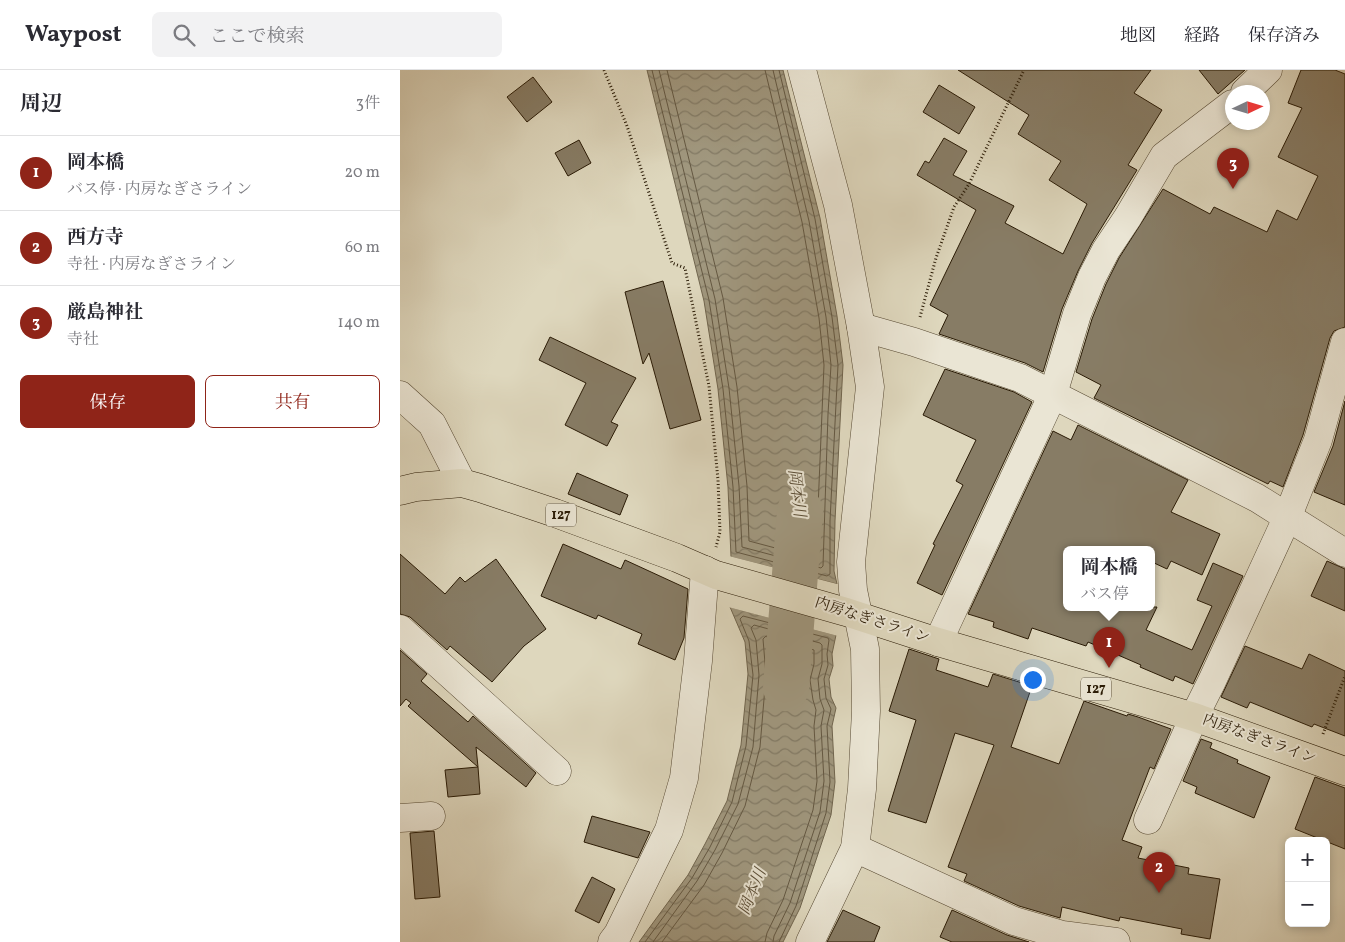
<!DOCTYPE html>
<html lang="ja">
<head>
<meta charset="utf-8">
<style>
	:root { --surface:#fff; --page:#f2f2f3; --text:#2b2b33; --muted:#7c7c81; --line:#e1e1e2; --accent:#8f2418 }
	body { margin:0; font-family:Vollkorn,"Noto Serif JP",serif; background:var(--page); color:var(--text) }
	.controls { position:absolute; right:15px; bottom:15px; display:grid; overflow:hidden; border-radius:8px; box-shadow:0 2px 8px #0003 }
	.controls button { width:45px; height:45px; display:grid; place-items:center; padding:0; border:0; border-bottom:1px solid var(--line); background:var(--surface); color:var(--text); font:25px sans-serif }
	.compass { position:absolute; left:825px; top:15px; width:45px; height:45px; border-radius:50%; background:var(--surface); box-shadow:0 2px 8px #0003; rotate:86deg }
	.you { position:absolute; left:632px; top:609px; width:18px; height:18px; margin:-12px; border:4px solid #fff; border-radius:50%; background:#1a73e8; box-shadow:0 0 0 8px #1a73e833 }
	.badge { display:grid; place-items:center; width:32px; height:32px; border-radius:50%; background:var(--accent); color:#fff; font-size:16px; font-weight:700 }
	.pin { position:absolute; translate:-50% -41px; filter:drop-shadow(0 1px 2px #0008) }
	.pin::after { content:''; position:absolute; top:26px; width:18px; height:15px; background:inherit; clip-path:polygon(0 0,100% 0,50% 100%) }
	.popup { position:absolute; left:663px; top:476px; width:92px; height:65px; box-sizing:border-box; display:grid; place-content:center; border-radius:8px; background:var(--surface); filter:drop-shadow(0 1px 4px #0005); font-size:16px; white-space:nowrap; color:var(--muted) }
	.popup b { font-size:19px; color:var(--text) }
	.popup::after { content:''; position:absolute; left:50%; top:100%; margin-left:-10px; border:10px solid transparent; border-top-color:var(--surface) }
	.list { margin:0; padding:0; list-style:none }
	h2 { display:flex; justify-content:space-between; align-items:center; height:65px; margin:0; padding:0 20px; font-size:21px }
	h2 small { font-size:16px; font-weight:400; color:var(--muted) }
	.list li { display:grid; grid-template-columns:32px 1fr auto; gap:15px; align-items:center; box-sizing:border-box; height:75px; padding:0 20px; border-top:1px solid var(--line) }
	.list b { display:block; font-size:19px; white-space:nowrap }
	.list p { margin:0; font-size:16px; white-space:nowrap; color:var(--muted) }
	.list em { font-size:16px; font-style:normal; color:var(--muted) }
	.actions { display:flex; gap:10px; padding:15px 20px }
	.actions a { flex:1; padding:11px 0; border:1px solid var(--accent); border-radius:8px; text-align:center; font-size:18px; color:var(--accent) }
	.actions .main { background:var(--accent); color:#fff }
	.icon { flex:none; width:28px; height:28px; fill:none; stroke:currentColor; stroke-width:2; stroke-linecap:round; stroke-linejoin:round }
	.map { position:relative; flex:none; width:945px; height:872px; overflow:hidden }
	header { display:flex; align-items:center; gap:30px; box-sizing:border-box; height:70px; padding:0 25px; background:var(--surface); border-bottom:1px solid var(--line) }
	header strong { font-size:24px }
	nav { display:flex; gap:28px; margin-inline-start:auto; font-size:18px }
	.search { width:350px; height:45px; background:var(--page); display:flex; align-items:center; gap:12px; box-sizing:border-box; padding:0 18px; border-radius:8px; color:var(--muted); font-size:19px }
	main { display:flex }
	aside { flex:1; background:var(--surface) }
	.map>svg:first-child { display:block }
	.water { fill:url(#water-waves); stroke:#70654e }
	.pier { fill:#ded7bd }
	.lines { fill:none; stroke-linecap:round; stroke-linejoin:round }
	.shore { stroke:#645842; stroke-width:1 }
	.river { stroke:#a0977e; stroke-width:46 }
	.building { fill:#877c65; stroke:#291a05 }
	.minor-casing { stroke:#564933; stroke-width:29 }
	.highway-casing { stroke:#291a05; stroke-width:29 }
	.path { stroke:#291a05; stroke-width:3; stroke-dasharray:1 2.5; stroke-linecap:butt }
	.minor { stroke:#eae5d4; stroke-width:28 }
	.highway { stroke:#ded7bd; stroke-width:28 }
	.labels { text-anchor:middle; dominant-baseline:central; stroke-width:4; stroke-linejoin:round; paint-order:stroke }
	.shield { fill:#eae5d4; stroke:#635743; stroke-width:1 }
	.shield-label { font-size:14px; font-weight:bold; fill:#291a05 }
	.street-label { font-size:15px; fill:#291a05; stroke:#eae5d4 }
	.water-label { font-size:16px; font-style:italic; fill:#594c35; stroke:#eae5d4 }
</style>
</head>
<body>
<header>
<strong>Waypost</strong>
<div class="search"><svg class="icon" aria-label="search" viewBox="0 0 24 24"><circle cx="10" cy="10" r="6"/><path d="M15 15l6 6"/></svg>ここで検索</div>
<nav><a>地図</a><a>経路</a><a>保存済み</a></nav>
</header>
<main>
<aside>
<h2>周辺<small>3件</small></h2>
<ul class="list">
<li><span class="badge">1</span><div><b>岡本橋</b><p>バス停 · 内房なぎさライン</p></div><em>20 m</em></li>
<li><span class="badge">2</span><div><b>西方寺</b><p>寺社 · 内房なぎさライン</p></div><em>60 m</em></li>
<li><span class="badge">3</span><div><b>厳島神社</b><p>寺社</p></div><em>140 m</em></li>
</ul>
<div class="actions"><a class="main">保存</a><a>共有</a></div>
</aside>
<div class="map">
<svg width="945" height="872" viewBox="0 0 945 872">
	<defs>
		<pattern id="water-waves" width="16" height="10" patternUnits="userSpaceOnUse" patternTransform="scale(1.25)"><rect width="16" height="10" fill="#a0977e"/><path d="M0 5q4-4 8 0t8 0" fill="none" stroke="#827a65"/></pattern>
	</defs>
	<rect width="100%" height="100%" fill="#ded7bd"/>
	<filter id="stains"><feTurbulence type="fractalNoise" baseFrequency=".004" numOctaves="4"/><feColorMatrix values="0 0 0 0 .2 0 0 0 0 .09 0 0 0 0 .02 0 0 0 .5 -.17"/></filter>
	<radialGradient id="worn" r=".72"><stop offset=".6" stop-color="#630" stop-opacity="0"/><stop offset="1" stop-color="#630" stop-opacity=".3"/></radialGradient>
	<g class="water">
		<path d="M247,0H383L420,148L437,246L443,295L435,451L434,501L437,514L331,487L328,417L318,319L304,231Z"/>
		<path d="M330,537L436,565L432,584L433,596L429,609L431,627L436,638L432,656L435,712L431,745L400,838L383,872H239L288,805L305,774L327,731L341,675L348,604L345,572Z"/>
	</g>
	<g class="pier">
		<path d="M329,486L437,514L440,515L437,516L331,490Z"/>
		<path d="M329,535L436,563L438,566L328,537Z"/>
	</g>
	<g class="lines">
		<g class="shore">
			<path d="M252,0L309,230L323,319L333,417L336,482L427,506L430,504V451L438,295L432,247L415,149L379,0"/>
			<path d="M259,0L315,229L329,318L339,416L342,477L421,498L423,496L428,344L431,295L426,247L409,151L373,0"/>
			<path d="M267,0L323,228L337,317L347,416L349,471L413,488L416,486L424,295L419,248L402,152L365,0"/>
			<path d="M245,872L292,808L310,777L332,732L346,676L353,605L349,571L340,549L343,546L428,568L429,570L427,584L428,595L424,609L426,628L431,639L427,656L430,712L426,743L396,836L379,872"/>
			<path d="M253,872L297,811L315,780L338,734L353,677L359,605L356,570L351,558L354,555L420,573L422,575V594L418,609L420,629L424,640L421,656L424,711L420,742L390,833L374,866L373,872"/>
			<path d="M262,872L304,815L322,783L345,736L360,677L366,605L363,569L366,566L414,580V594L410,610L413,630L416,640L414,656L417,711L413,740L383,830L367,863L365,872"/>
		</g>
		<path class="river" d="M386,618L400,441"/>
	</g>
	<g class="building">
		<path d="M558,0H751L734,23L762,40L728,95L737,100L692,173L678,201L662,239L643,302L625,293L539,264L548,245L530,235L576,140L517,105L525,91L529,93L544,68L567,81L553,105L614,136L605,153L663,184L687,134L649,110L661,91L618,64L629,45Z"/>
		<path d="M799,0H845L818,24Z"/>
		<path d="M901,0H935L945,4V257L934,261L930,268L903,365L883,417L870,411L868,414L694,328L701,315L676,302L692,249L706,214L719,188L763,119L810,144L814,137L867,162L877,140L897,150L918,106L878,87L902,38L888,33Z"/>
		<path d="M133,7L152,32L127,52L107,27Z"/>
		<path d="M539,15L575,37L559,64L523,42Z"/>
		<path d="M179,70L191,93L168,106L155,83Z"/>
		<path d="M263,211L301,350L270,359L249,283L243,294L225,222Z"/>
		<path d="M150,267L236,308L211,352L218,355L207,376L165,355L186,313L139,290Z"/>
		<path d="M545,299L614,322L632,332L542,525L517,513L535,475L533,474L563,415L556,411L576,370L523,345Z"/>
		<path d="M945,331V435L914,422L933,376Z"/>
		<path d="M678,355L788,410L771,442L820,464L802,505L771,491L767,499L752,492V479H666V537H694L713,543L716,537H757L746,560L792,580L812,536L797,530L813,493L843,506L793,614L775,606L773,611L740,597L741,595L688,572L686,576L632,558L628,569L593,557L594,552L568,544L653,361L671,370Z"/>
		<path d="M177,403L228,425L220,445L168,424Z"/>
		<path d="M163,474L221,499L225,490L288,519L284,568L275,590L238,574L242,564L198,545L196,549L141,526Z"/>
		<path d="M0,484L45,524L60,507L65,512L96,489L146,559L124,576L92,612L50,576L47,580L10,547L0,544Z"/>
		<path d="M927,491L945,499V541L911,526Z"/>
		<path d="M845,576L902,599L909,584L945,601V666L914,654L912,657L850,632L847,638L821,627Z"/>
		<path d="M509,579L539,589L536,600L588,617L593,604L632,616L611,677L659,694L684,631L727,646L728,644L738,647L771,659L754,699L750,697L722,770L742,777L738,788L789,798L788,804L820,809L810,869L781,864L782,859L720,847L719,851L662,837L660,848L619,836L564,811L567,804L548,797L594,675L555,663L526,753L488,741L516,650L489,641Z"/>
		<path d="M0,580L27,604L21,611L68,652L73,646L136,703L126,717L76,677L78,697L8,636L11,633L6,629L0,636Z"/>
		<path d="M801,669L812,673L810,678L838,690L837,693L870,707L854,748L795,723L797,717L783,711Z"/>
		<path d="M78,697L80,724L48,727L45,700Z"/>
		<path d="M915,707L945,718V779L895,759Z"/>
		<path d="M192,746L250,762L238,788L184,772Z"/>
		<path d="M34,761L40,827L15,829L10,763Z"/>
		<path d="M192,807L215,819L199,853L175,841Z"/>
		<path d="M443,840L480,857L474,872H427Z"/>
		<path d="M552,840L607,865L629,872H552L540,867Z"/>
	</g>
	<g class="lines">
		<defs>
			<g id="minor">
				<path d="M402,0L438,135L461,257L470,317L451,492L453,520L465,579L466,641L462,719L455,778L410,872"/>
				<path d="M845,22L868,0"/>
				<path d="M461,257L514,272L620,308L857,428L945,483"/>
				<path d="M0,325L32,354L62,413"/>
				<path d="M0,559L157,701"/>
				<path d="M538,572L653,324L677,244L692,207L706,180L728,147L764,86L832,34"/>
				<path d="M0,748L31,746"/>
				<path d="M748,750L794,647L812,611L887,448L918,370L945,272"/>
				<path d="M455,778L614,851L662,865L716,872"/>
				<path d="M212,872L218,864L269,760L284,708L298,591L305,500"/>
			</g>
			<path id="highway" d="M0,421L16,417L62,413L80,418L155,443L277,488L316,505L446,542L538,572L794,647L945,701"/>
		</defs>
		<use href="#minor" class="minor-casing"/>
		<use href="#highway" class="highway-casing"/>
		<g class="path">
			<path d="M204,0L227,56L272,193L285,198L309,316L318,410L320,462L316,477"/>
			<path d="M520,247L536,188L554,137L569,114L624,0"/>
			<path d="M923,664L945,606"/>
		</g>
		<use href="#minor" class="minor"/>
		<use href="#highway" class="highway"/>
	</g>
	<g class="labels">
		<g class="shield">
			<rect x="146" y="433.5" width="30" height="23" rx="4"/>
			<rect x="681" y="607.5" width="30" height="23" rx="4"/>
		</g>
		<g class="shield-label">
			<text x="161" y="445">127</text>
			<text x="696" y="619">127</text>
		</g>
		<g class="street-label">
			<text transform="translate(472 551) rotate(18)">内房なぎさライン</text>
			<text transform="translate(859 670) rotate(20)">内房なぎさライン</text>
		</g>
		<g class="water-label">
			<text transform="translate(396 423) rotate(83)">岡本川</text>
			<text transform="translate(353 822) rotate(-68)">岡本川</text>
		</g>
	</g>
	<rect width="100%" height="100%" filter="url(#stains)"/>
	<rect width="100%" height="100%" fill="url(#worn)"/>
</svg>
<div class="controls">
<button>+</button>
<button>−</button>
</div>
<svg class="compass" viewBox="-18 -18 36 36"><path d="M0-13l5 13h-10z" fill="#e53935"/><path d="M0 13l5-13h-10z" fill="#7c7c81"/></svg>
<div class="you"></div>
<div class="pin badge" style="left:709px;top:598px">1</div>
<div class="popup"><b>岡本橋</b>バス停</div>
<div class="pin badge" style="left:759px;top:823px">2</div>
<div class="pin badge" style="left:833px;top:119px">3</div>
</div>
</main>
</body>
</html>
